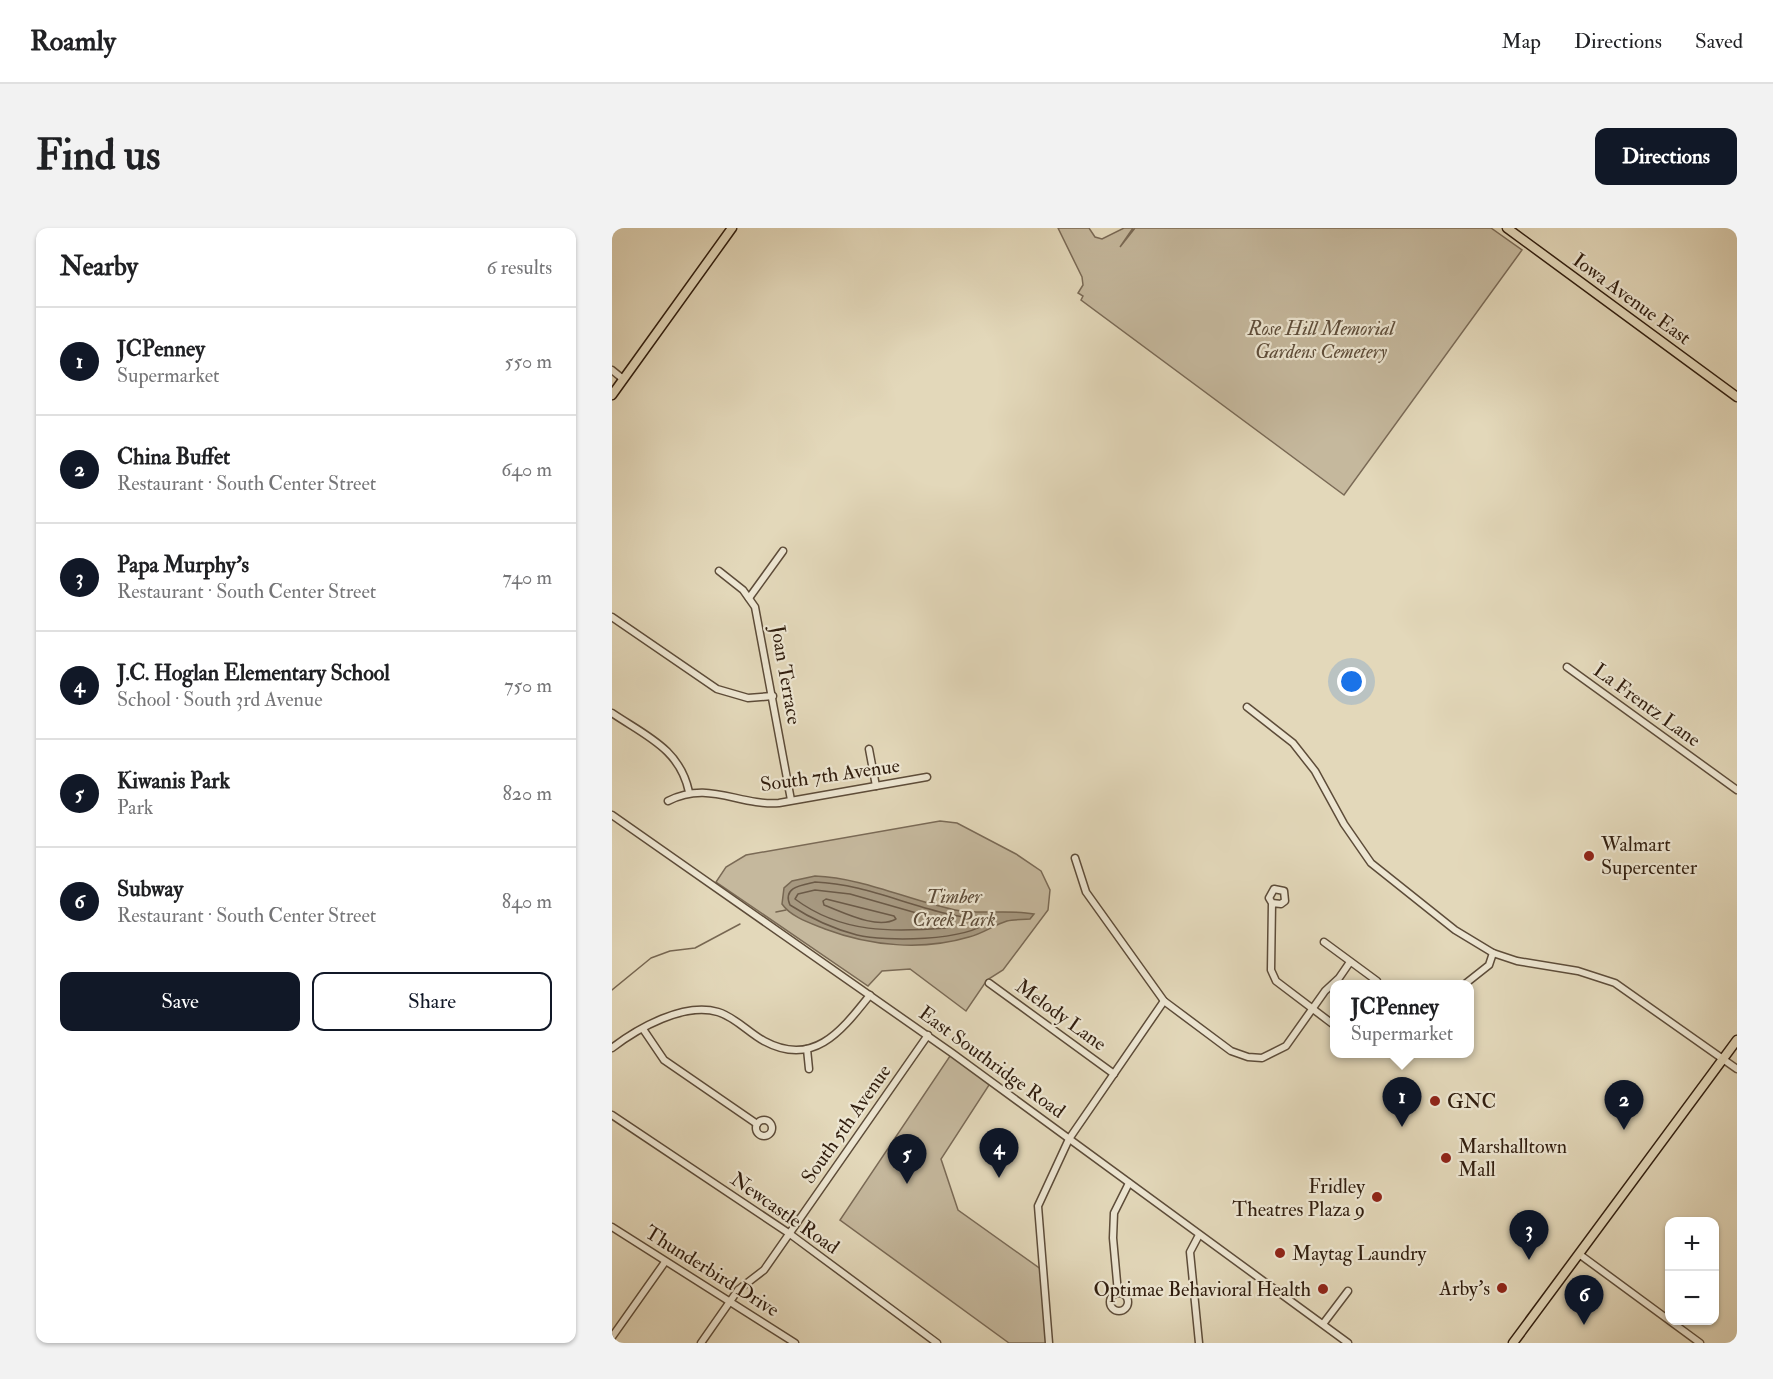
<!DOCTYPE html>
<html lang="en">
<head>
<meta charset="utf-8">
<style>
	:root { --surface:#fff; --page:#f2f2f2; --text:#202124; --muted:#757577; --line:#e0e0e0; --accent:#111827 }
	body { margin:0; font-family:"IM FELL Double Pica",serif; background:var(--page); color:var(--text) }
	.controls { position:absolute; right:18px; bottom:18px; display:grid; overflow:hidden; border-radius:12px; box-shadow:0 2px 4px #0004 }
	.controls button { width:54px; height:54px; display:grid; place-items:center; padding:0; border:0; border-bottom:2px solid var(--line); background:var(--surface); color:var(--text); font:30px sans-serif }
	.you { position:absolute; left:740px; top:454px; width:21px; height:21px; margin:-15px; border:4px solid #fff; border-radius:50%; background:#1a73e8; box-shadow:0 0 0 9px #1a73e833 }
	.badge { display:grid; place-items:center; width:39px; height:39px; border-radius:50%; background:var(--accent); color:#fff; font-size:20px; font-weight:700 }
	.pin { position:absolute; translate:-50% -50px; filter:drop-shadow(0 2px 3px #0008) }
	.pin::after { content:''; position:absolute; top:32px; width:21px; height:18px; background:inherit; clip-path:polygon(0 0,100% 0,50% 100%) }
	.popup { position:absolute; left:718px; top:752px; width:144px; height:78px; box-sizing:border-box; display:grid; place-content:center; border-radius:12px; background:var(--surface); filter:drop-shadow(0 2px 4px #0005); font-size:20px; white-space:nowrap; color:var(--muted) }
	.popup b { font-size:22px; color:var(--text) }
	.popup::after { content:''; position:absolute; left:50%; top:100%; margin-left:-12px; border:12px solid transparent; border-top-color:var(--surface) }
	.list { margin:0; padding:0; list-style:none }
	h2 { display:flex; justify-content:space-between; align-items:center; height:78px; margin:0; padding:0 24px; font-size:26px }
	h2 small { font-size:20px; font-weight:400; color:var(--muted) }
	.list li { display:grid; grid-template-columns:39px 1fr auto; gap:18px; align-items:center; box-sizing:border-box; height:108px; padding:0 24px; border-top:2px solid var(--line) }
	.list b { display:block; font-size:22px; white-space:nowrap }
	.list p { margin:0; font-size:20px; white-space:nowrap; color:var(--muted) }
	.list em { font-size:20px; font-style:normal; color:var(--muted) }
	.actions { display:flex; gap:12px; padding:18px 24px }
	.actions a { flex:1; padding:14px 0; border:2px solid var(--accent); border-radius:12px; text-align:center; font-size:21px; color:var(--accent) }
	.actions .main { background:var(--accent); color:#fff }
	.map { position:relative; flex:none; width:1125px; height:1115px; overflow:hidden; border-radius:12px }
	header { display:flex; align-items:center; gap:36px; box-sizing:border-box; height:84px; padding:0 30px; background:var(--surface); border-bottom:2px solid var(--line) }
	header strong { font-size:28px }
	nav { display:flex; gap:33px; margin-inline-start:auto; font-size:21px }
	.intro { display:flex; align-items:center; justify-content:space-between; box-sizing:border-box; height:144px; padding:0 36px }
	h1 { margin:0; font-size:42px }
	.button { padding:15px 27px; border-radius:12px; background:var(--accent); color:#fff; font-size:21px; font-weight:700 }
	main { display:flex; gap:36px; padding:0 36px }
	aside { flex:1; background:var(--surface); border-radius:12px; box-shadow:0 2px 4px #0004 }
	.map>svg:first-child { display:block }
	.green { fill:#c5b89d; stroke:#7a6a56; stroke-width:1.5 }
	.water { fill:#a69880; stroke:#776752; stroke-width:1.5 }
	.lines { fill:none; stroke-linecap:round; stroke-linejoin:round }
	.shore { stroke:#6b5a47; stroke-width:1.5 }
	.stream { stroke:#776752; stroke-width:1.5 }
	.minor-casing { stroke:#5d4c39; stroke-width:9 }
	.major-casing { stroke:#301d0e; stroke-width:11 }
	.minor { stroke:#ede6d2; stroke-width:6 }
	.major { stroke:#e3d8ba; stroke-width:8 }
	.poi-dot { fill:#8f2418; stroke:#ede6d2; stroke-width:2 }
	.labels { text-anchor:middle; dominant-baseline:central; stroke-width:4.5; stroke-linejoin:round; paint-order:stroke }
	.street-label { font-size:20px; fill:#301d0e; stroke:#ede6d2 }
	.park-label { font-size:20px; font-style:italic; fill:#5d4c39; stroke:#ede6d2 }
	.poi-label { font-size:20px; fill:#301d0e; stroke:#ede6d2; text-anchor:start }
</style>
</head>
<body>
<header>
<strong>Roamly</strong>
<nav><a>Map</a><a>Directions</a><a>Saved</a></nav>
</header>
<div class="intro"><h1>Find us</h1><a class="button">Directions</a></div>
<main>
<aside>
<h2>Nearby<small>6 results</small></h2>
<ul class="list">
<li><span class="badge">1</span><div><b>JCPenney</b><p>Supermarket</p></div><em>550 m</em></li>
<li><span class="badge">2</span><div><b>China Buffet</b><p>Restaurant · South Center Street</p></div><em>640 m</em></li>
<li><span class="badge">3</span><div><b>Papa Murphy's</b><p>Restaurant · South Center Street</p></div><em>740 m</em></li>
<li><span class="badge">4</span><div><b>J.C. Hoglan Elementary School</b><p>School · South 3rd Avenue</p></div><em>750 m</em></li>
<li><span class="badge">5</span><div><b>Kiwanis Park</b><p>Park</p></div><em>820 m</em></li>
<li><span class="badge">6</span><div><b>Subway</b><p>Restaurant · South Center Street</p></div><em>840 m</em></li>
</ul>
<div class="actions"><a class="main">Save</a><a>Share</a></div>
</aside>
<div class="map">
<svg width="1125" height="1115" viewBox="0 0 1125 1115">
	<rect width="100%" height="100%" fill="#e3d8ba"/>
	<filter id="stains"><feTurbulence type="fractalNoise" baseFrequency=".00333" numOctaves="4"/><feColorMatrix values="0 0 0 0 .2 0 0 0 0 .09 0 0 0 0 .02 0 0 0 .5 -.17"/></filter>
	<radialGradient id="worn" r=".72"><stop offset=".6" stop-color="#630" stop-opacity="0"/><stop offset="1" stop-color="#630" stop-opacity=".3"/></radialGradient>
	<g class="green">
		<path d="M446,0H477L483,9L490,11L512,0H521L508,19L523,0H879L910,22L732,267L469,72L471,68L466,65L471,57L470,49Z"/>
		<path d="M328,593L345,595L404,626L429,643L438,662L436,682L391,742L375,752L354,783L298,741L270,743L256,758L104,654L114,639L134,627Z"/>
		<path d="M340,825L379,854L329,931L346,982L430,1042L437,1115H397L228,992Z"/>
	</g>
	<path class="water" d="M203,648C251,650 296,672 343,682C369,687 396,681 422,686L418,691C411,692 402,691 395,693C382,697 370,706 357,709C310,723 258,718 213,701C198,695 179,689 170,676L172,660L180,653Z"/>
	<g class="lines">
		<g class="shore">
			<path d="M203,654C262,656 315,689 374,691L376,694C353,713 274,714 245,707C222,701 198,690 178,677C170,659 190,657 203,654Z"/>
			<path d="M203,662L238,666L336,694L338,697L335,700C281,704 230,706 183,671L186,666Z"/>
			<path d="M214,671L282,688L284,691C265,702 231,684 212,677L211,673Z"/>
		</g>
		<g class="stream">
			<path d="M164,684L174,682"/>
			<path d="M0,762L39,730L58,723L83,720L128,696"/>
		</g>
		<defs>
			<g id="minor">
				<path d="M0,142L11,151"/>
				<path d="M107,343L131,362L143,379L179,572"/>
				<path d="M137,370L171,323"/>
				<path d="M0,389L105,461L136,470L161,468"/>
				<path d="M955,439L1125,562"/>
				<path d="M635,479L681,515L703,543L732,596L759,635L843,702L881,725L905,733L966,743L1003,755L1125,841"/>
				<path d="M0,485C34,508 68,521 77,564"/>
				<path d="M257,521L264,558"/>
				<path d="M56,573C97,552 126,578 167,575L315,549"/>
				<path d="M0,587L340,825L736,1115"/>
				<path d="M463,630L474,664L552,773L619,823L636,829L650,830L674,818L713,763L727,750L738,734"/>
				<path d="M660,675L669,676L673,673L672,663L662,661L657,670L660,675L659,742L664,753L722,797"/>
				<path d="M712,714L765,753"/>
				<path d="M377,755L502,846"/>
				<path d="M853,756L877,737L881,725"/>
				<path d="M31,801L52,832L145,896"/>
				<path d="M0,820C26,800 72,774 106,784C123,789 137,805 152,813C202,840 230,802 258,767"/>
				<path d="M195,821L197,841"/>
				<path d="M0,887L178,1006L325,1115"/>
				<circle cx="152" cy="900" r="8"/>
				<path d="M0,999L183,1115"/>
				<path d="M587,1007L578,1024L587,1115"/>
				<path d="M967,1026L1088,1115"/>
				<circle cx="507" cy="1074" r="9"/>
				<path d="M506,1065L501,1010L502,985L517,955"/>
				<path d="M711,1096L736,1063"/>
				<path d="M0,1109L53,1034"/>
				<path d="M89,1115L126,1062L152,1042L316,807"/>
				<path d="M437,1115L426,978L457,911L552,773"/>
			</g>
			<g id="major">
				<path d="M895,0L1125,169"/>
				<path d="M0,167L120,0"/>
				<path d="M901,1115L1125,812"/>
			</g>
		</defs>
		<use href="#minor" class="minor-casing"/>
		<use href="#major" class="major-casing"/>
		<use href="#minor" class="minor"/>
		<use href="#major" class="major"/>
	</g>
	<g class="poi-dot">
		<circle cx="977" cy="628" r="6"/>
		<circle cx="823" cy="873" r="6"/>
		<circle cx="834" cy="930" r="6"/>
		<circle cx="765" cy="969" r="6"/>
		<circle cx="668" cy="1025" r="6"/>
		<circle cx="890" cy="1060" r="6"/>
		<circle cx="711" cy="1061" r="6"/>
	</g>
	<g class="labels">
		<g class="street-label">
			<text transform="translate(1020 71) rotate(36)">Iowa Avenue East</text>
			<text transform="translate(174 447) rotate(80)">Joan Terrace</text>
			<text transform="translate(1035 477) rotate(36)">La Frentz Lane</text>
			<text transform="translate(218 547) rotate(-8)">South 7th Avenue</text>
			<text transform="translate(449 787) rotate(36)">Melody Lane</text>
			<text transform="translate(380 834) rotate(36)">East Southridge Road</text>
			<text transform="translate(234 896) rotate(-55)">South 5th Avenue</text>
			<text transform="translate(173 985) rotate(35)">Newcastle Road</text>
			<text transform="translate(100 1043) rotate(32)">Thunderbird Drive</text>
		</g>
		<g class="park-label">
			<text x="709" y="100">Rose Hill Memorial<tspan x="709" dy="23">Gardens Cemetery</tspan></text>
			<text x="342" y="668">Timber<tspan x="342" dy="23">Creek Park</tspan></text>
		</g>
		<g class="poi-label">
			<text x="989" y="616">Walmart<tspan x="989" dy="23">Supercenter</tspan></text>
			<text x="835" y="873">GNC</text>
			<text x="846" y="918">Marshalltown<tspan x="846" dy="23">Mall</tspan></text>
			<text x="753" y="958" text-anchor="end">Fridley<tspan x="753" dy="23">Theatres Plaza 9</tspan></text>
			<text x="680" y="1025">Maytag Laundry</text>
			<text x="878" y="1060" text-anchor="end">Arby's</text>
			<text x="699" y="1061" text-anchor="end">Optimae Behavioral Health</text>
		</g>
	</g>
	<rect width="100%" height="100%" filter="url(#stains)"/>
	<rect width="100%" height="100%" fill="url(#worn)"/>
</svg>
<div class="controls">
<button>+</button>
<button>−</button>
</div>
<div class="you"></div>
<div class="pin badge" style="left:790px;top:899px">1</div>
<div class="popup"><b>JCPenney</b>Supermarket</div>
<div class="pin badge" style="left:1012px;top:902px">2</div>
<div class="pin badge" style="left:917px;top:1032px">3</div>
<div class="pin badge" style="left:387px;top:950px">4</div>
<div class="pin badge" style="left:295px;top:956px">5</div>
<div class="pin badge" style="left:972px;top:1097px">6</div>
</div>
</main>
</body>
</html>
